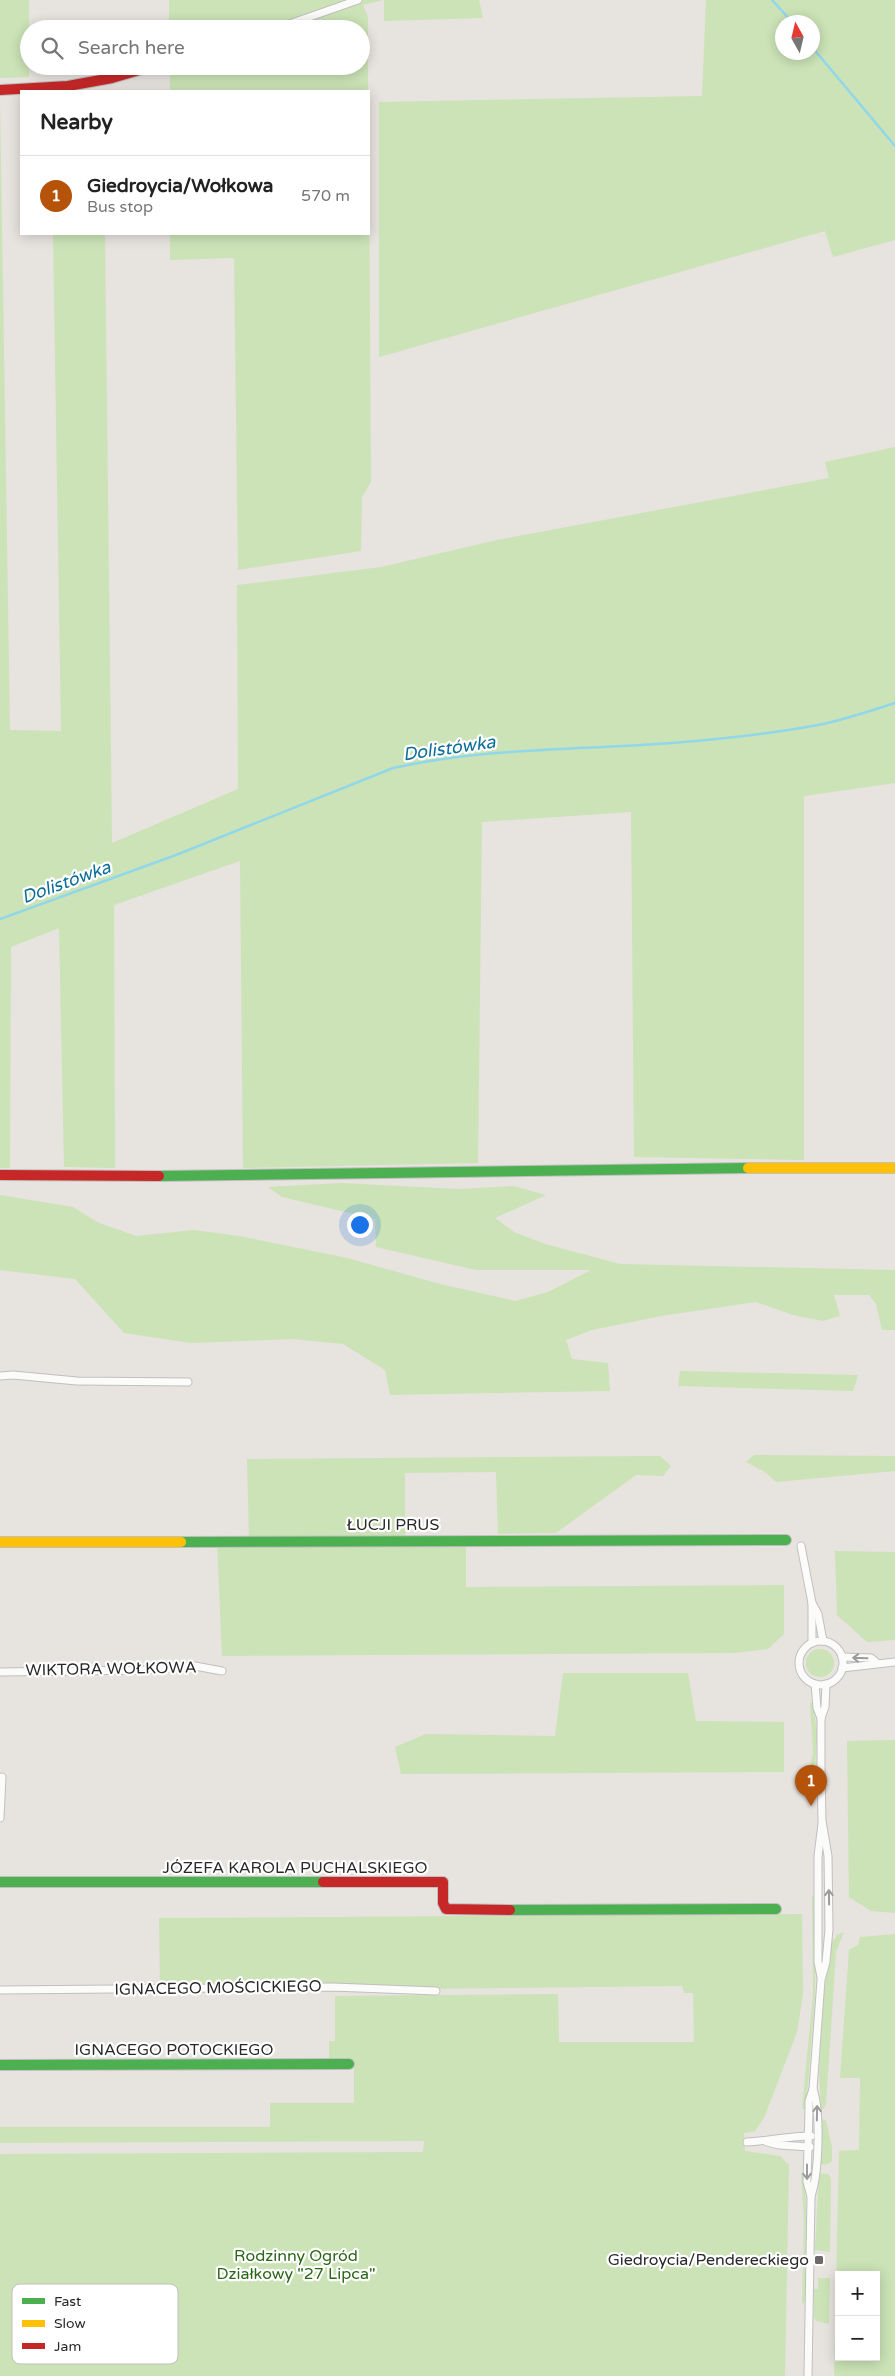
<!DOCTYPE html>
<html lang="en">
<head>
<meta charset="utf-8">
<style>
	:root { --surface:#fff; --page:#f6f6f6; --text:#222; --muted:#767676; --line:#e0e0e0; --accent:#b45309 }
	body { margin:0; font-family:"Varela Round",sans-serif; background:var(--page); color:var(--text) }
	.controls { position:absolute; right:15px; bottom:15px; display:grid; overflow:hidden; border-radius:0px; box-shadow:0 2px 12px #0003 }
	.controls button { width:45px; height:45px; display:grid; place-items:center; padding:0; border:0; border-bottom:1px solid var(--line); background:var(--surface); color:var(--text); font:25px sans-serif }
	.compass { position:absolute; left:775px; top:15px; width:45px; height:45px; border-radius:50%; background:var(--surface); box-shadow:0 2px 12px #0003; rotate:352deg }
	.you { position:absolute; left:359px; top:1224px; width:18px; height:18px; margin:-12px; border:4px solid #fff; border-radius:50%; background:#1a73e8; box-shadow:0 0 0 8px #1a73e833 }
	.badge { display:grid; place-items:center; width:32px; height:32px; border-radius:50%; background:var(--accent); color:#fff; font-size:16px; font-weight:700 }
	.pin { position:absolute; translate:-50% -41px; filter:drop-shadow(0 1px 2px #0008) }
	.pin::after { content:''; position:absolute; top:26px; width:18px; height:15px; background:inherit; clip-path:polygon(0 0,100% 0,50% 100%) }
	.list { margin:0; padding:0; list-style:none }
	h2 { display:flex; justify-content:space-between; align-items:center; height:65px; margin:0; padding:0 20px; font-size:21px }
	h2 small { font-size:16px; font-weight:400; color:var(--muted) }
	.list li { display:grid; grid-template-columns:32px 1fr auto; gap:15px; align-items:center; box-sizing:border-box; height:80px; padding:0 20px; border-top:1px solid var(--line) }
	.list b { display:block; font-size:19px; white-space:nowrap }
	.list p { margin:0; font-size:16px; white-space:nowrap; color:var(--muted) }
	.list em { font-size:16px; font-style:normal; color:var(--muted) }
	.icon { flex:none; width:28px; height:28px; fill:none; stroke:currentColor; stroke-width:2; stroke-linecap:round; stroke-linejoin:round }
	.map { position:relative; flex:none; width:895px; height:2376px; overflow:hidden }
	.search { position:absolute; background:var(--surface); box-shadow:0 2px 12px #0003; left:20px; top:20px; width:350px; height:55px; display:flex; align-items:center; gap:12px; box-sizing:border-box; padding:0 18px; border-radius:28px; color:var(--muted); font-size:19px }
	.panel { position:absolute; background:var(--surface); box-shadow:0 2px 12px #0003; left:20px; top:90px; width:350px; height:145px; border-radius:0px }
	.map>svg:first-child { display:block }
	.green { fill:#cbe3b6; fill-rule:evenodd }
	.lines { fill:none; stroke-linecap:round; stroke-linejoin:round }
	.stream { stroke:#91d7ea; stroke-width:2.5 }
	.street-casing { stroke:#c1bfc0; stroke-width:9 }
	.fast-casing { stroke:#c1bfc0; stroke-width:12 }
	.slow-casing { stroke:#c1bfc0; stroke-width:12 }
	.jam-casing { stroke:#c1bfc0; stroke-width:12 }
	.street { stroke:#fbfbfa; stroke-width:7 }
	.fast { stroke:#4caf50; stroke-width:10 }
	.slow { stroke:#ffc107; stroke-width:10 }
	.jam { stroke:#c62828; stroke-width:10 }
	.oneway { stroke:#9c9c9c }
	.poi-dot { fill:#6c6a68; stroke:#fff; stroke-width:2 }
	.labels { text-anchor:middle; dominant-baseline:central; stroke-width:4.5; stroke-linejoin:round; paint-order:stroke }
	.street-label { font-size:16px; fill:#292929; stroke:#fff }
	.park-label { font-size:16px; fill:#2c6619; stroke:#fff }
	.poi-label { font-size:16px; fill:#292929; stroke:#fff; text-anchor:end }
	.water-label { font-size:18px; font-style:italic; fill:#0d6f99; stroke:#fff }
	.key { fill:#fff; stroke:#bfbfbf; stroke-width:1 }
	.key-label { font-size:14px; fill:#292929 }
</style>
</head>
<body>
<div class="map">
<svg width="895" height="2376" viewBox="0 0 895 2376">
	<rect width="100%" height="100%" fill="#e7e3de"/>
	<g class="green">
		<path d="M0,0H29V77L0,78Z"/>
		<path d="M169,0H383L363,5L368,17V91H170V66H361V29H169Z"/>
		<path d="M384,0H479L483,18L384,21Z"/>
		<path d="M706,0H895V240L833,257L825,231L379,357V102L702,96ZM812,22V52H782V22Z"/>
		<path d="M0,100L10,730L61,731L53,234H105L112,843L238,789L237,585L381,567L497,540L829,478L825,462L895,447V783L804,796V1160L634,1157L631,812L482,822L478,1163L243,1168L240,861L114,905L115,1168L64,1167L59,928L11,947L10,1168H0Z"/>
		<path d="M369,157L371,482L362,497L361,551L238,570L234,258L170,260V234H369Z"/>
		<path d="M341,1183L457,1189L513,1186L546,1195L495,1218L514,1232L545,1244L620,1264L895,1270V1330H882L876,1304L869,1295H834L840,1316L823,1321L793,1315L756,1302L661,1316L592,1330L566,1340L572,1359L608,1363L610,1391L390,1395L385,1370L343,1344L292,1339L191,1343L124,1333L75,1279L0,1270V1195L73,1207L99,1223L136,1236L194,1230L239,1236L347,1258L440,1284L515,1301L548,1292L591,1270H476L376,1247L375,1219L282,1197L268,1187Z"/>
		<path d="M680,1371L858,1375L853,1391L678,1386Z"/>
		<path d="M754,1455L895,1456V1471L776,1482L765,1472L746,1462Z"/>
		<path d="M660,1456L671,1466L663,1476L636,1475L556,1533L498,1534L496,1472L405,1473V1547H466V1587L784,1585V1634L768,1649L734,1653L222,1656L217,1541H249L247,1459Z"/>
		<path d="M835,1551L895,1552V1640L867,1642L837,1615Z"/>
		<circle cx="820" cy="1663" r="14"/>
		<path d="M563,1673H688L696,1721L784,1722V1772L401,1774L395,1747L426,1734L555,1736Z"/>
		<path d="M810,1703H813L817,1733L815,1772L809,1774L813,1752Z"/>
		<path d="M895,1740V1913L871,1911L849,1897L847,1741Z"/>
		<path d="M812,1895L816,1899L815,1996L806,2109H802L813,1994Z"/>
		<path d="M802,1914L803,1994L797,2032L764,2118L755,2131L744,2133L745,2151L780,2156L789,2165L785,2376H0V2154L423,2152L424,2141L0,2143V2127H270V2103H354V2062H329V2041H335V1996L558,1994L559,2042H694L693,1993H684L682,1986L422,1989L329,1983L160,1985L159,1918Z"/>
		<path d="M844,1932L836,1952L826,2104L824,2108L821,2109L819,2072L824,1994L831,1944L837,1935Z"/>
		<path d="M895,1934V2376H834L839,2151L859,2150L860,2078H840L849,1950L858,1945L860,1937ZM839,2275H876V2357H839Z"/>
		<path d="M820,2118L826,2121L832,2147V2161L828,2164L819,2165Z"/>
		<path d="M801,2173H804L806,2208L805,2300L802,2305L804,2221Z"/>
		<path d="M819,2173L828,2174L831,2178L830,2252L815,2250Z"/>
		<path d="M818,2278H830L829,2324L816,2321L814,2317V2289H818Z"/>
	</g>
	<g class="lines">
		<g class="stream">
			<path d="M772,0L792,22"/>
			<path d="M812,47L895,146"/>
			<path d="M0,919L176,855L393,768C484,748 578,750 672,743C721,739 770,734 818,725C844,720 870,711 895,703"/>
		</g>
		<defs>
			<g id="street">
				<path d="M275,29L358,0"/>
				<path d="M0,1376L13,1375L77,1381L188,1382"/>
				<path d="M801,1546L812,1603V1643"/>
				<path d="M812,1603L818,1614L823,1641"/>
				<circle cx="821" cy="1663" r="22"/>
				<path d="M842,1657L871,1658L877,1663"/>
				<path d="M842,1668L895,1662"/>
				<path d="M0,1672L144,1670L195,1666L222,1671"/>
				<path d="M815,1684L817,1708L821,1718"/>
				<path d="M0,1818L2,1777"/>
				<path d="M821,1977L818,1962V1856L822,1824"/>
				<path d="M0,1990L333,1987L436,1991"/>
				<path d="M747,2142C769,2141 789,2136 811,2136"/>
				<path d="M767,2142L779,2145L810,2147"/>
				<path d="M811,2196C819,2173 821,2112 813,2089"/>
				<path d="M808,2376L811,2196L807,2182L809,2111V2101L813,2089L821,1980L826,1962L829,1929L828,1856L822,1821L821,1768V1718L825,1707L826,1684"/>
			</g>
			<g id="fast">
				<path d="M159,1176L748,1168"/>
				<path d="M181,1542L786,1540"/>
				<path d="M0,1882H323"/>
				<path d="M510,1910L776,1909"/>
				<path d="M0,2065L349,2064"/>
			</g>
			<g id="slow">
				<path d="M748,1168H895"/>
				<path d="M0,1542H181"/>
			</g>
			<g id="jam">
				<path d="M0,90L68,86L112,78L153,66"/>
				<path d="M0,1175L159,1176"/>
				<path d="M323,1882H443V1903L446,1909L510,1910"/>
			</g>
		</defs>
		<use href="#street" class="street-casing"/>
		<use href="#fast" class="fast-casing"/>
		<use href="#slow" class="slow-casing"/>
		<use href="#jam" class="jam-casing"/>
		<use href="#street" class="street"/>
		<use href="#fast" class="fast"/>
		<use href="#slow" class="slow"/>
		<use href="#jam" class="jam"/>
	</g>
	<defs><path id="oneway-shaft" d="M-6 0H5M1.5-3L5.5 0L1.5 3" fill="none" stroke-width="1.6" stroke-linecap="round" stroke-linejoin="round" transform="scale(1.25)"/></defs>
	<g class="oneway">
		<use href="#oneway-shaft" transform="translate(860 1658) rotate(-178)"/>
		<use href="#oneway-shaft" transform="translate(829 1897) rotate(-91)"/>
		<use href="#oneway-shaft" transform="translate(817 2113) rotate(-89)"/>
		<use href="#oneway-shaft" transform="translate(807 2172) rotate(90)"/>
	</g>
	<rect class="poi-dot" x="814" y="2255" width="10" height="10" rx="2.5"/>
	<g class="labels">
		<g class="street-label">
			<text x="393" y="1525">ŁUCJI PRUS</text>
			<text transform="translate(111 1669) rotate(-1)">WIKTORA WOŁKOWA</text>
			<text x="295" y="1868">JÓZEFA KAROLA PUCHALSKIEGO</text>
			<text transform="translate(218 1988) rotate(-1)">IGNACEGO MOŚCICKIEGO</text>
			<text x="174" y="2050">IGNACEGO POTOCKIEGO</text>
		</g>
		<g class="park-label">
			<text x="296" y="2256">Rodzinny Ogród<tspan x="296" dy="18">Działkowy "27 Lipca"</tspan></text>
		</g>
		<g class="poi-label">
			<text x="809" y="2260">Giedroycia/Pendereckiego</text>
		</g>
		<g class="water-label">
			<text transform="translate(449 748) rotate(-8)">Dolistówka</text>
			<text transform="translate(66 882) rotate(-20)">Dolistówka</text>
		</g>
	</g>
	<rect x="12" y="2284" width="166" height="80" rx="8" class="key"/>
	<rect x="22" y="2298" width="23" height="6" fill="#4caf50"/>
	<rect x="22" y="2320" width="23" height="7" fill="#ffc107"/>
	<rect x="22" y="2343" width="23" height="6" fill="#c62828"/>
	<g class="key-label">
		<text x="54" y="2306">Fast</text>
		<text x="54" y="2328">Slow</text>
		<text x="54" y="2351">Jam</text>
	</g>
</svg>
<div class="controls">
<button>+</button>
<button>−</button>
</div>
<svg class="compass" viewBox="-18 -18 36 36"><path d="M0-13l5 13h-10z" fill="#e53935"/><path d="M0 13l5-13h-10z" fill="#767676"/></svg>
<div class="you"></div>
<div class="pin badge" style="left:811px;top:1806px">1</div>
<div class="search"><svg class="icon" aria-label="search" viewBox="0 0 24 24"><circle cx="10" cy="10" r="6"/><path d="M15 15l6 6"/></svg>Search here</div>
<section class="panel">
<h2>Nearby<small></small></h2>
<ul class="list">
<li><span class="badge">1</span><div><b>Giedroycia/Wołkowa</b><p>Bus stop</p></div><em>570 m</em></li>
</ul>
</section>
</div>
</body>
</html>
